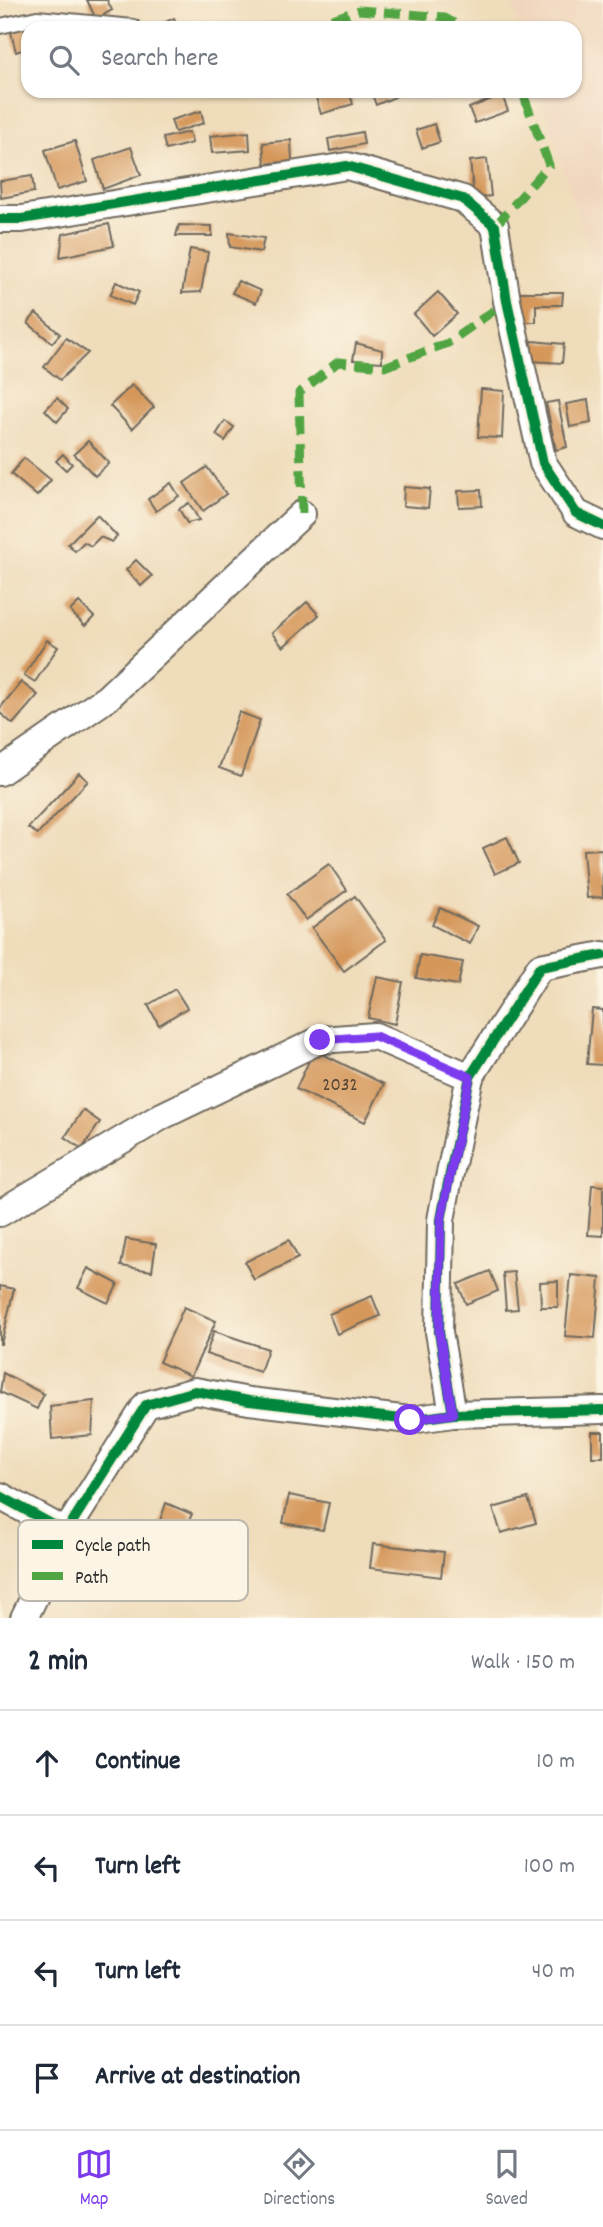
<!DOCTYPE html>
<html lang="en">
<head>
<meta charset="utf-8">
<style>
	:root { --surface:#fff; --page:#f2f2f3; --text:#1f2937; --muted:#747a83; --line:#e0e1e3; --accent:#7c3aed }
	body { margin:0; font-family:Dekko,sans-serif; background:var(--page); color:var(--text) }
	.stop { position:absolute; width:21px; height:21px; margin:-16px; border:5px solid #7c3aed; border-radius:50%; background:#fff }
	.stop.end { background:#7c3aed; border-color:#fff; box-shadow:0 2px 7px #0008 }
	.list { margin:0; padding:0; list-style:none }
	h2 { display:flex; justify-content:space-between; align-items:center; height:91px; margin:0; padding:0 28px; font-size:30px }
	h2 small { font-size:23px; font-weight:400; color:var(--muted) }
	.list li { display:grid; grid-template-columns:46px 1fr auto; gap:21px; align-items:center; box-sizing:border-box; height:105px; padding:0 28px; border-top:2px solid var(--line) }
	.list b { display:block; font-size:26px; white-space:nowrap }
	.list em { font-size:23px; font-style:normal; color:var(--muted) }
	.icon { flex:none; width:38px; height:38px; fill:none; stroke:currentColor; stroke-width:2; stroke-linecap:round; stroke-linejoin:round }
	.map { position:relative; flex:none; width:603px; height:1618px; overflow:hidden }
	.search { position:absolute; background:var(--surface); box-shadow:0 2px 5px #0004; left:21px; right:21px; top:21px; height:77px; display:flex; align-items:center; gap:18px; box-sizing:border-box; padding:0 24px; border-radius:21px; color:var(--muted); font-size:26px }
	.sheet { height:511px; background:var(--surface) }
	nav { display:flex; justify-content:space-around; align-items:center; box-sizing:border-box; height:98px; border-top:2px solid var(--line); background:var(--surface); font-size:19px; color:var(--muted) }
	nav a { display:grid; justify-items:center; gap:4px }
	nav .on { color:var(--accent) }
	.map>svg:first-child { display:block }
	.built { fill:#f0d5bc }
	.building { fill:#d5975a }
	.lines { fill:none; stroke-linecap:round; stroke-linejoin:round }
	.lane-casing { stroke:#70695d; stroke-width:18 }
	.street-casing { stroke:#70695d; stroke-width:30 }
	.lane { stroke:#fff; stroke-width:14 }
	.street { stroke:#fff; stroke-width:26 }
	.quiet { stroke:#51a443; stroke-width:9; stroke-dasharray:18 9; stroke-linecap:butt }
	.cycleway-casing { stroke:#fcf5e5; stroke-width:15 }
	.cycleway { stroke:#00873e; stroke-width:10 }
	.route { stroke:#7c3aed; stroke-width:9 }
	.labels { text-anchor:middle; dominant-baseline:central; stroke-width:7; stroke-linejoin:round; paint-order:stroke }
	.number-label { font-size:19px; fill:#564637 }
	.key { fill:#fcf5e5; stroke:#bdb8ad; stroke-width:2 }
	.key-label { font-size:19px; fill:#2b2b2b }
</style>
</head>
<body>
<div class="map">
<svg width="603" height="1618" viewBox="0 0 603 1618">
	<rect width="100%" height="100%" fill="#fcf5e5"/>
	<filter id="ink" filterUnits="userSpaceOnUse"><feTurbulence type="fractalNoise" baseFrequency=".0143" numOctaves="2"/><feDisplacementMap in="SourceGraphic" scale="14" xChannelSelector="R" yChannelSelector="G"/><feConvolveMatrix kernelMatrix="1 2 1 2 8 2 1 2 1" color-interpolation-filters="sRGB"/></filter>
	<filter id="wash" filterUnits="userSpaceOnUse"><feTurbulence type="fractalNoise" baseFrequency=".00686" numOctaves="4" result="noise"/><feDisplacementMap in="SourceGraphic" scale="28" xChannelSelector="R" yChannelSelector="G"/><feGaussianBlur stdDeviation="1.57" result="paint"/><feColorMatrix in="noise" values="0 0 0 0 0 0 0 0 0 0 0 0 0 0 0 0 0 1.4 0 .05"/><feComposite in="paint" operator="in"/></filter>
	<g filter="url(#wash)">
		<rect width="100%" height="100%" fill="#efdcba"/>
		<path class="built" d="M511,0H603V297L539,91H575V28H520Z"/>
		<g id="blocks">
			<g class="building">
				<path d="M87,0H107L112,10L96,19Z"/>
				<path d="M174,18L178,28H153Z"/>
				<path d="M28,27V48L16,52L11,32Z"/>
				<path d="M314,91H349L353,104L321,114Z"/>
				<path d="M380,91H393L395,97L376,105L372,94Z"/>
				<path d="M502,95L508,111L475,123L469,108Z"/>
				<path d="M201,111L204,123L175,132L171,120Z"/>
				<path d="M434,124L440,142L422,148L416,130Z"/>
				<path d="M189,132L192,143L166,150L163,138Z"/>
				<path d="M249,132L250,150L212,153L210,136Z"/>
				<path d="M362,132L364,144L330,151L328,139Z"/>
				<path d="M291,140L292,161L265,164L263,143Z"/>
				<path d="M75,141L87,181L57,190L45,150Z"/>
				<path d="M131,147L141,175L103,189L94,160Z"/>
				<path d="M487,159L491,196L474,198L470,161Z"/>
				<path d="M32,176L34,192L1,198L0,181Z"/>
				<path d="M109,224L114,246L60,257L63,234Z"/>
				<path d="M179,225L212,226V236H176Z"/>
				<path d="M229,233L264,238L261,252L230,247Z"/>
				<path d="M190,249L208,252L201,292L182,293Z"/>
				<path d="M238,281L261,291L256,303L232,293Z"/>
				<path d="M116,282L139,292L133,305L110,295Z"/>
				<path d="M438,292L457,314L432,336L414,314Z"/>
				<path d="M517,292H563L562,305H536V322H516Z"/>
				<path d="M36,313L60,334L52,343L28,323Z"/>
				<path d="M66,338L88,353L60,380L44,367Z"/>
				<path d="M532,341L564,344L562,363L530,361Z"/>
				<path d="M356,343L382,350V362L353,360Z"/>
				<path d="M132,385L154,407L132,429L110,406Z"/>
				<path d="M481,389L504,391L502,438L478,437Z"/>
				<path d="M57,398L68,409L57,422L45,410Z"/>
				<path d="M588,400L591,423L570,427L566,404Z"/>
				<path d="M558,401L567,447L556,450L546,403Z"/>
				<path d="M225,421L234,427L225,441L216,435Z"/>
				<path d="M88,441L109,463L95,476L74,454Z"/>
				<path d="M63,454L72,464L66,470L56,461Z"/>
				<path d="M24,458L51,480L37,496L11,474Z"/>
				<path d="M207,467L226,494L203,511L184,483Z"/>
				<path d="M171,483L179,496L156,511L148,499Z"/>
				<path d="M404,487L430,489L428,508L403,506Z"/>
				<path d="M481,490L482,506L459,507L458,491Z"/>
				<path d="M189,503L199,520L187,523L179,509Z"/>
				<path d="M97,515L117,536L112,542L100,537L91,546L84,542L75,551L68,544Z"/>
				<path d="M136,560L152,576L141,586L126,570Z"/>
				<path d="M79,602L94,617L85,626L70,611Z"/>
				<path d="M307,602L319,615L283,647L272,633Z"/>
				<path d="M47,640L58,647L35,682L24,675Z"/>
				<path d="M21,682L38,695L13,724L0,713V708Z"/>
				<path d="M239,712L260,720L241,776L219,768Z"/>
				<path d="M79,773L88,781L38,834L28,828Z"/>
				<path d="M507,837L519,863L495,874L483,848Z"/>
				<path d="M602,849L603,897L587,898L583,850Z"/>
				<path d="M329,864L347,890L306,920L287,894Z"/>
				<path d="M355,896L386,940L344,971L312,928Z"/>
				<path d="M440,908L478,926L470,944L432,925Z"/>
				<path d="M420,955L463,962L458,985L416,978Z"/>
				<path d="M377,977L403,982L395,1024L368,1018Z"/>
				<path d="M175,989L187,1008L159,1025L148,1005Z"/>
				<path d="M592,1009L603,1010V1065L587,1064Z"/>
				<path d="M314,1050L384,1084L365,1122L296,1089Z"/>
				<path d="M83,1110L100,1122L82,1149L65,1137Z"/>
				<path d="M592,1185L603,1186V1236L588,1235Z"/>
				<path d="M126,1239L156,1244L152,1271L121,1266Z"/>
				<path d="M289,1240L298,1258L254,1280L245,1262Z"/>
				<path d="M88,1268L118,1284L108,1303L78,1288Z"/>
				<path d="M490,1271L498,1291L466,1304L458,1284Z"/>
				<path d="M514,1272L518,1309L506,1310L503,1273Z"/>
				<path d="M571,1275L600,1278L595,1338L565,1336Z"/>
				<path d="M558,1281V1307H541L540,1282Z"/>
				<path d="M0,1286L14,1289L1,1344H0Z"/>
				<path d="M372,1296L380,1316L337,1334L329,1314Z"/>
				<path d="M184,1307L216,1321L191,1376L159,1362Z"/>
				<path d="M214,1331L268,1349L260,1372L206,1354Z"/>
				<path d="M3,1373L44,1394L37,1409L0,1392Z"/>
				<path d="M94,1401L92,1435L52,1439L50,1406Z"/>
				<rect x="592" y="1432" width="11" height="25"/>
				<path d="M289,1495L329,1503L323,1530L283,1523Z"/>
				<path d="M528,1498L536,1523L501,1533L493,1508Z"/>
				<path d="M166,1503L192,1514L180,1540L157,1530Z"/>
				<path d="M373,1544L444,1552L441,1577L370,1568Z"/>
			</g>
		</g>
	</g>
	<g filter="url(#ink)">
		<use href="#blocks" fill-opacity="0" stroke="#70695d" stroke-width="2"/>
		<g class="lines">
			<defs>
				<path id="lane" d="M0,26L37,18L133,27"/>
				<g id="street">
					<path d="M0,219H22L347,166L463,199L495,226L507,301L543,463L576,513L603,526"/>
					<path d="M0,772L107,698L302,514"/>
					<path d="M0,1213L162,1116L320,1040L375,1036L470,1077"/>
					<path d="M453,1414L439,1332L441,1220L447,1188L470,1077L540,967L603,955"/>
					<path d="M0,1496L66,1532L146,1405L195,1391L249,1401L410,1420L453,1414L603,1410"/>
					<path d="M24,1618L66,1532"/>
				</g>
			</defs>
			<use href="#lane" class="lane-casing"/>
			<use href="#street" class="street-casing"/>
			<use href="#lane" class="lane"/>
			<use href="#street" class="street"/>
			<g class="quiet">
				<path d="M306,28L359,10L443,17L463,28"/>
				<path d="M495,226L549,165L522,91"/>
				<path d="M302,514L299,393L338,362L387,366L448,343L507,301"/>
			</g>
			<defs>
				<g id="cycleway">
					<path d="M0,219H22L347,166L463,199L495,226L507,301L543,463L576,513L603,526"/>
					<path d="M453,1414L439,1332L441,1220L447,1188L470,1077L540,967L603,955"/>
					<path d="M0,1496L66,1532L146,1405L195,1391L249,1401L410,1420L453,1414L603,1410"/>
				</g>
			</defs>
			<use href="#cycleway" class="cycleway-casing"/>
			<use href="#cycleway" class="cycleway"/>
		</g>
	</g>
	<g class="lines" filter="url(#ink)">
		<path class="route" d="M320,1040L375,1036L470,1077L441,1220L439,1332L453,1414L410,1420"/>
	</g>
	<g class="labels">
		<g class="number-label">
			<text x="340" y="1086">2032</text>
		</g>
	</g>
	<rect x="18" y="1520" width="230" height="81" rx="10" class="key"/>
	<rect x="32" y="1540" width="31" height="9" fill="#00873e"/>
	<rect x="32" y="1572" width="31" height="8" fill="#51a443"/>
	<g class="key-label">
		<text x="75" y="1551">Cycle path</text>
		<text x="75" y="1583">Path</text>
	</g>
</svg>
<div class="stop" style="left:410px;top:1420px"></div>
<div class="stop end" style="left:320px;top:1040px"></div>
<div class="search"><svg class="icon" aria-label="search" viewBox="0 0 24 24"><circle cx="10" cy="10" r="6"/><path d="M15 15l6 6"/></svg>Search here</div>
</div>
<section class="sheet">
<h2>2 min<small>Walk · 150 m</small></h2>
<ul class="list">
<li><svg class="icon" aria-label="ahead" viewBox="0 0 24 24"><path d="M12 20V5M6 11l6-6 6 6"/></svg><div><b>Continue</b></div><em>10 m</em></li>
<li><svg class="icon" aria-label="left" viewBox="0 0 24 24"><path d="M17 20v-9H6M10 6l-5 5 5 5"/></svg><div><b>Turn left</b></div><em>100 m</em></li>
<li><svg class="icon" aria-label="left" viewBox="0 0 24 24"><path d="M17 20v-9H6M10 6l-5 5 5 5"/></svg><div><b>Turn left</b></div><em>40 m</em></li>
<li><svg class="icon" aria-label="arrive" viewBox="0 0 24 24"><path d="M6 21V4h12l-3 4 3 4H6"/></svg><div><b>Arrive at destination</b></div></li>
</ul>
</section>
<nav>
<a class="on"><svg class="icon" aria-label="map" viewBox="0 0 24 24"><path d="M3 6l6-2 6 2 6-2v14l-6 2-6-2-6 2zM9 4v14M15 6v14"/></svg>Map</a>
<a><svg class="icon" aria-label="directions" viewBox="0 0 24 24"><path d="M12 3l9 9-9 9-9-9zM9 14v-3h6M13 9l2 2-2 2"/></svg>Directions</a>
<a><svg class="icon" aria-label="saved" viewBox="0 0 24 24"><path d="M7 4h10v16l-5-4-5 4z"/></svg>Saved</a>
</nav>
</body>
</html>
